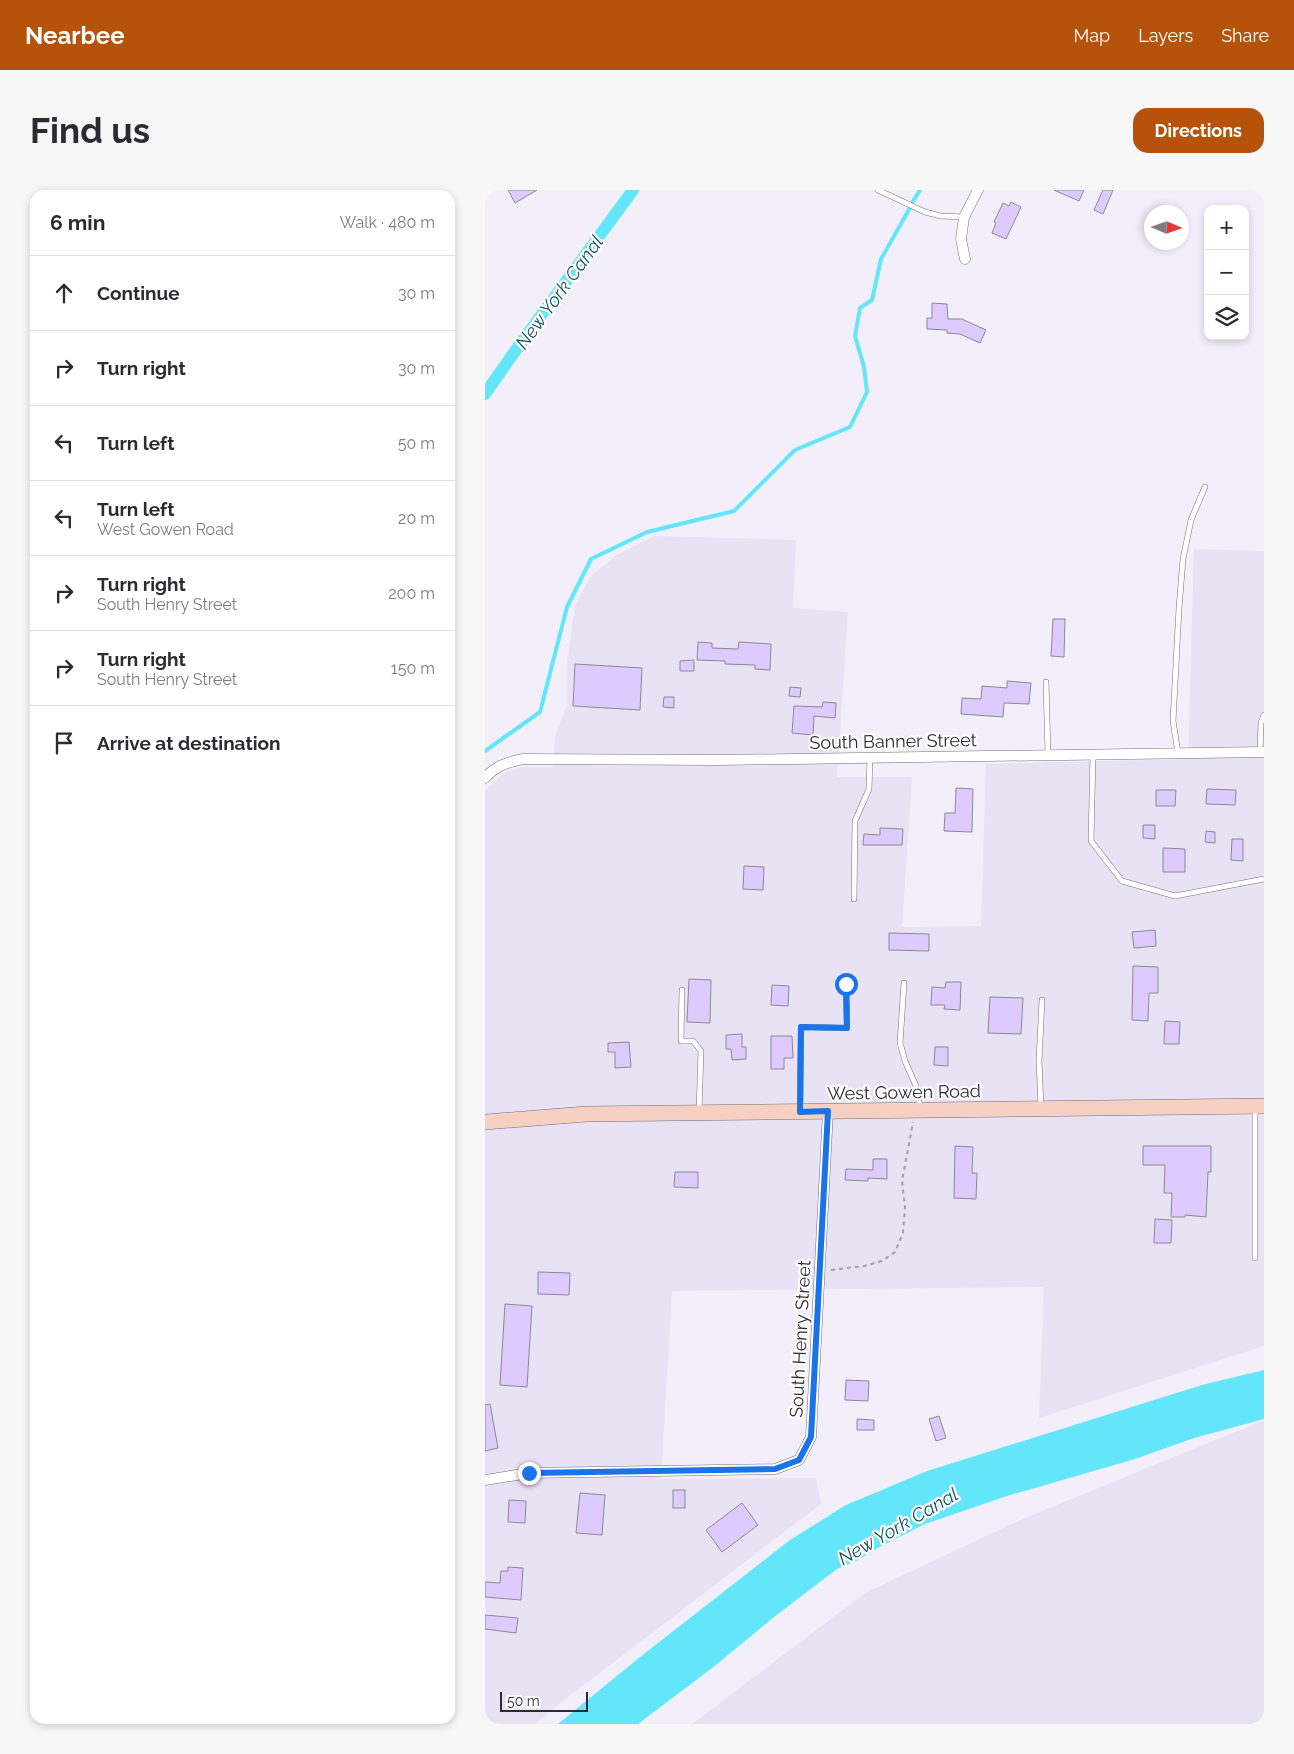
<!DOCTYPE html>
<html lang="en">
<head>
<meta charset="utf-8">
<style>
	:root { --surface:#fff; --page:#f7f7f7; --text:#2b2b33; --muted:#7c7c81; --line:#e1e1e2; --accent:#b45309 }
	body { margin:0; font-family:Raleway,sans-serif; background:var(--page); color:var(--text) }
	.controls { position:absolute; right:15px; top:15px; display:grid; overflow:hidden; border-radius:10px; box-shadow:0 2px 8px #0003 }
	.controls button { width:45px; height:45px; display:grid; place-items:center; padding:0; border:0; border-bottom:1px solid var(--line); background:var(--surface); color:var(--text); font:25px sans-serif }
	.compass { position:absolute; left:659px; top:15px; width:45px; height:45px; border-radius:50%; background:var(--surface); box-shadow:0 2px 8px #0003; rotate:92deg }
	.scale { position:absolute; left:15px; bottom:12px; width:88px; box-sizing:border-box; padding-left:5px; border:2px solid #2d2b30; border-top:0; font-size:14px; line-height:18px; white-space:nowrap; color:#2d2b30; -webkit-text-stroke:4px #fff; paint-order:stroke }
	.stop { position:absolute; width:15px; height:15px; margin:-11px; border:4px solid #1a73e8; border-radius:50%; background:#fff }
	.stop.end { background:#1a73e8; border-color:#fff; box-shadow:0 1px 5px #0008 }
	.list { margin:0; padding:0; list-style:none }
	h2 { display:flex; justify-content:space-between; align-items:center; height:65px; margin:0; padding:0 20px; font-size:21px }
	h2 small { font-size:16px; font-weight:400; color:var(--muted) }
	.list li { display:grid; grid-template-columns:32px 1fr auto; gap:15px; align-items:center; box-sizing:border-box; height:75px; padding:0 20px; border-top:1px solid var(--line) }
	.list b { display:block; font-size:19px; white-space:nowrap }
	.list p { margin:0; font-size:16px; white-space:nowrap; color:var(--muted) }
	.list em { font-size:16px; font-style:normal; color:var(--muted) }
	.icon { flex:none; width:28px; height:28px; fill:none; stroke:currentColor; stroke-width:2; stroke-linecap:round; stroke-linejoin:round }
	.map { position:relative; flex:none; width:779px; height:1534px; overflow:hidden; border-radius:15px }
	header { display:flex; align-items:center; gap:30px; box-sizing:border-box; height:70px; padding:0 25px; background:var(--accent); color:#fff }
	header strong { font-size:24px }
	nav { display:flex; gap:28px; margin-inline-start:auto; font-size:18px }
	.intro { display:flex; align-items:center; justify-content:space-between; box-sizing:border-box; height:120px; padding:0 30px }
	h1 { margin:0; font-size:35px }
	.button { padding:12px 22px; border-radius:15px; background:var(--accent); color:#fff; font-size:18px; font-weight:700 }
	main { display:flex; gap:30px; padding:0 30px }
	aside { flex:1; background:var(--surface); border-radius:15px; box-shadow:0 2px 8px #0003 }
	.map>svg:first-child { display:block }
	.built { fill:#e8e2f5 }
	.water { fill:#63e6fa }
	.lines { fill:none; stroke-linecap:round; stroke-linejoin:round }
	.stream { stroke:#63e6fa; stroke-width:4 }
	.canal { stroke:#63e6fa; stroke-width:12 }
	.building { fill:#ddcbfd; stroke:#8c8993 }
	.lane-casing { stroke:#736f7a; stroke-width:6 }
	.street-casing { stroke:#736f7a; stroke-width:11 }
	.secondary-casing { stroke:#736f7a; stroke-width:16 }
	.path { stroke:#a2a0a8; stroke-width:2; stroke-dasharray:4 4; stroke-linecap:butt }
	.lane { stroke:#fff; stroke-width:5 }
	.street { stroke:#fff; stroke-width:10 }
	.secondary { stroke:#f5d0c3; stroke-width:15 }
	.route { stroke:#1a73e8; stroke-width:6 }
	.labels { text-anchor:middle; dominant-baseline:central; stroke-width:4.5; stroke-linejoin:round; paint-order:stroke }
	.street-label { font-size:18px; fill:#2d2b30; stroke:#fff }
	.water-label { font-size:19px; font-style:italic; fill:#1c555d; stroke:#fff }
</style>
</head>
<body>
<header>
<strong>Nearbee</strong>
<nav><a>Map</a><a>Layers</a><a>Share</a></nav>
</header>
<div class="intro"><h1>Find us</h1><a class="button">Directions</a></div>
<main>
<aside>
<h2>6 min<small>Walk · 480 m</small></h2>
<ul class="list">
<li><svg class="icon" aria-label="ahead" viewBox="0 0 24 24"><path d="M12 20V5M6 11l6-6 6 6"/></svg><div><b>Continue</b></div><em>30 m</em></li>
<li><svg class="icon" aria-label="right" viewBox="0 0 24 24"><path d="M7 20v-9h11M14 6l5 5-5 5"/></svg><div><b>Turn right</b></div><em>30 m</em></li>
<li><svg class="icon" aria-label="left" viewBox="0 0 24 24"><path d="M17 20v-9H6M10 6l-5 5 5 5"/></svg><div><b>Turn left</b></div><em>50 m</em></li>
<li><svg class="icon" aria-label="left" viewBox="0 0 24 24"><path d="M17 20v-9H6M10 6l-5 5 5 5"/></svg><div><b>Turn left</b><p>West Gowen Road</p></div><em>20 m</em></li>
<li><svg class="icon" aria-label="right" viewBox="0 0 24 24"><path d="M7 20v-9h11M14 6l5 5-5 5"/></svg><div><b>Turn right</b><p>South Henry Street</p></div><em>200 m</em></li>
<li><svg class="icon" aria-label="right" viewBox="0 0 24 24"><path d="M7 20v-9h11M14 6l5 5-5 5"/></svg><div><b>Turn right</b><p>South Henry Street</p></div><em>150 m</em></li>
<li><svg class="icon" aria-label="arrive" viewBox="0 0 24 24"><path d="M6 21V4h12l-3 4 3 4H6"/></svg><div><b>Arrive at destination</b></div></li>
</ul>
</aside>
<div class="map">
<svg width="779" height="1534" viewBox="0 0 779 1534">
	<rect width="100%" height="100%" fill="#f2effa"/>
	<g class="built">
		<path d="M169,346L311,350L308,418L363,422L352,587H427L417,737L496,736L501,574L703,569L709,359L779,361V1156L554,1228L559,1097L187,1101L176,1289L331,1288L336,1314L74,1514L51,1534H0V600L22,581L39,577H68L70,546L82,515V474L90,416L105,387L130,366Z"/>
		<path d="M779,1230V1534H207L380,1403L533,1331Z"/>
	</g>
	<path class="water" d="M779,1180V1229L709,1248L650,1269L522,1306L440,1334L398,1355L371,1371L352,1379L289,1427L231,1475L153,1534H73L155,1467L305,1350L361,1315L442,1281L717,1195Z"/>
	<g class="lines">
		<g class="stream">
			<path d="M427,13L435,0"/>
			<path d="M0,561L55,522L82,417L106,369L162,342L249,321L310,260L365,237L382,202L379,177L370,146L375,118L387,110L396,69L425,18"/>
		</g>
		<path class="canal" d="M0,204L28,164L148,0"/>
	</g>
	<g class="building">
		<path d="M23,0H52L30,13Z"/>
		<path d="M569,0H599L594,11Z"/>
		<path d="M618,0H628L618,24L609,20Z"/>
		<path d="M526,12L536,17L521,49L507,43L511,33L509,32L518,13L524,16Z"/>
		<path d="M447,113L462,114L463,129H477L501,140L495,153L475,144L462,143V140L442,139V128H447Z"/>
		<path d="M568,429H580L579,467L566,466Z"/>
		<path d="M213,452L227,453V458L253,459L254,452L286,454L285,480L270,479V475L240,474V471L212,470Z"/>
		<path d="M209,470V481H195V471Z"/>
		<path d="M90,474L157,478L155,520L88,516Z"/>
		<path d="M522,491L546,493L544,514L519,513L518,527L476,524L477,508L496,509L497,496L522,498Z"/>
		<path d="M305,497L316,498L315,507L304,506Z"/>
		<path d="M179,507H189V518L178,517Z"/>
		<path d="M338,512L351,513L350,528L329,526L328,545L307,543L309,516L337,517Z"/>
		<path d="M471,598L488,599L487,642L459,641L460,623H470Z"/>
		<path d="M722,599L751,600L750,615L721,614Z"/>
		<path d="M671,600H691L690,616H671Z"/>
		<path d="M658,635H670V649L658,648Z"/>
		<path d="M395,638L418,639L417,655H378L379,644L395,645Z"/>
		<path d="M721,641L730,642V653L720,652Z"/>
		<path d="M747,649H758V671L746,670Z"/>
		<path d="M678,658L700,659V682H678Z"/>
		<path d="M259,676L279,677L278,700L258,699Z"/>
		<path d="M670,740L671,756L649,758L647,742Z"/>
		<path d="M404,743L444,744V761L404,760Z"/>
		<path d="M648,776L673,777V803H664L663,831L647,830Z"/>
		<path d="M204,789L226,790L225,833L202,832Z"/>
		<path d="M461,792H476L475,820L459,819L460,815H446L447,797L460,798Z"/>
		<path d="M287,795L304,796L303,816L286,815Z"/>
		<path d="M505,807L538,808L536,844L503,843Z"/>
		<path d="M680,831L695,832L694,854H679Z"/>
		<path d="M257,844V857H261V869L247,870L246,859H241V845Z"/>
		<path d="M286,846H307L308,868H299V879H286Z"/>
		<path d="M144,852L146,877L130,878V862H123V853Z"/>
		<path d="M450,857H463V876L449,875Z"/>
		<path d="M470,956L488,957L487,983H492L491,1009L469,1008Z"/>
		<path d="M658,956H726V982H723L721,1027L700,1025V1027H686L687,1003H679L680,975H658Z"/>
		<path d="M388,969H402V989L383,988V991L360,990L361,979L388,980Z"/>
		<path d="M190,982H213V998L189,997Z"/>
		<path d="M670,1029L687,1030L686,1053H669Z"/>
		<path d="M53,1082L85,1083L84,1105L53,1104Z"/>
		<path d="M20,1114L47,1116L42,1197L15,1195Z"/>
		<path d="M361,1190L384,1191L383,1211L360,1210Z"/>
		<path d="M5,1214L13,1258L0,1261V1215Z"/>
		<path d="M454,1226L461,1248L451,1251L444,1229Z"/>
		<path d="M372,1229L389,1230V1240H372Z"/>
		<rect x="188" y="1300" width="12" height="18"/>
		<path d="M95,1303L120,1305L117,1345L91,1343Z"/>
		<path d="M24,1310L41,1311L40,1333L23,1332Z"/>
		<path d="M257,1313L273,1335L237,1362L221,1340Z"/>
		<path d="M23,1377L38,1378L36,1410L0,1407V1392L15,1393L16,1381H23Z"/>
		<path d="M0,1425L33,1428L31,1443L0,1439Z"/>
	</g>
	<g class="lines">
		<defs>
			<g id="lane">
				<path d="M393,0L440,22L456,26L479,27"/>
				<path d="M561,492L563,565"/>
				<path d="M775,562L776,533L779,525"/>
				<path d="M693,563L688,531L694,418L698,369L706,330L720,297"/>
				<path d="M608,565L606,651L637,691L690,706L779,689"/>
				<path d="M369,709L370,631L384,599L385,568"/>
				<path d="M419,793L415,853L420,871L431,896L435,917"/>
				<path d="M197,800L196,851H208L216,861L214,922"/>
				<path d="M556,917L554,871L557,810"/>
				<path d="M770,919V1068"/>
				<path d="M315,921L316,837L362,838L361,793"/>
			</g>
			<g id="street">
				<path d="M480,69L476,49L479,27L493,0"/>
				<path d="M0,588C10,576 23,572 38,569L235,570L779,562"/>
				<path d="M0,1290L44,1283L290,1279L314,1270L326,1247L343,921"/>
			</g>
			<path id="secondary" d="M0,932L101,924L779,916"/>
		</defs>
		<use href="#lane" class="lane-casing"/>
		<use href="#street" class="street-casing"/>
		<use href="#secondary" class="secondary-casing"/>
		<path class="path" d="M346,1080L379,1076L397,1071L410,1062L418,1043L420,1017L417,991L428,932"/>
		<use href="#lane" class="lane"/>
		<use href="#street" class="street"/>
		<use href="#secondary" class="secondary"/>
	</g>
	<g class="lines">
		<path class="route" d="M44,1283L290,1279L314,1270L326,1247L343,921L315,922L316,837L362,838L361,794"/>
	</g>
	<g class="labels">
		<g class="street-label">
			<text transform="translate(408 551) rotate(-1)">South Banner Street</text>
			<text transform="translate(419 902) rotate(-1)">West Gowen Road</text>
			<text transform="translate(315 1149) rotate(-87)">South Henry Street</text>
		</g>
		<g class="water-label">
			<text transform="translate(74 102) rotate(-54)">New York Canal</text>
			<text transform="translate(413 1336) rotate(-30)">New York Canal</text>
		</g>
	</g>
</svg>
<div class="controls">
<button>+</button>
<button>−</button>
<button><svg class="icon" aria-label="layers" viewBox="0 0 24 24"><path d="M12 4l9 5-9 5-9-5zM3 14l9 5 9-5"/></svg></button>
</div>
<svg class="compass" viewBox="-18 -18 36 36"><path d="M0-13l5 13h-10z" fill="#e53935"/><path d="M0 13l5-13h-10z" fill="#7c7c81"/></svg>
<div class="scale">50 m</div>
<div class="stop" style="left:361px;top:794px"></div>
<div class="stop end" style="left:44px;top:1283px"></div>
</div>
</main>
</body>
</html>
